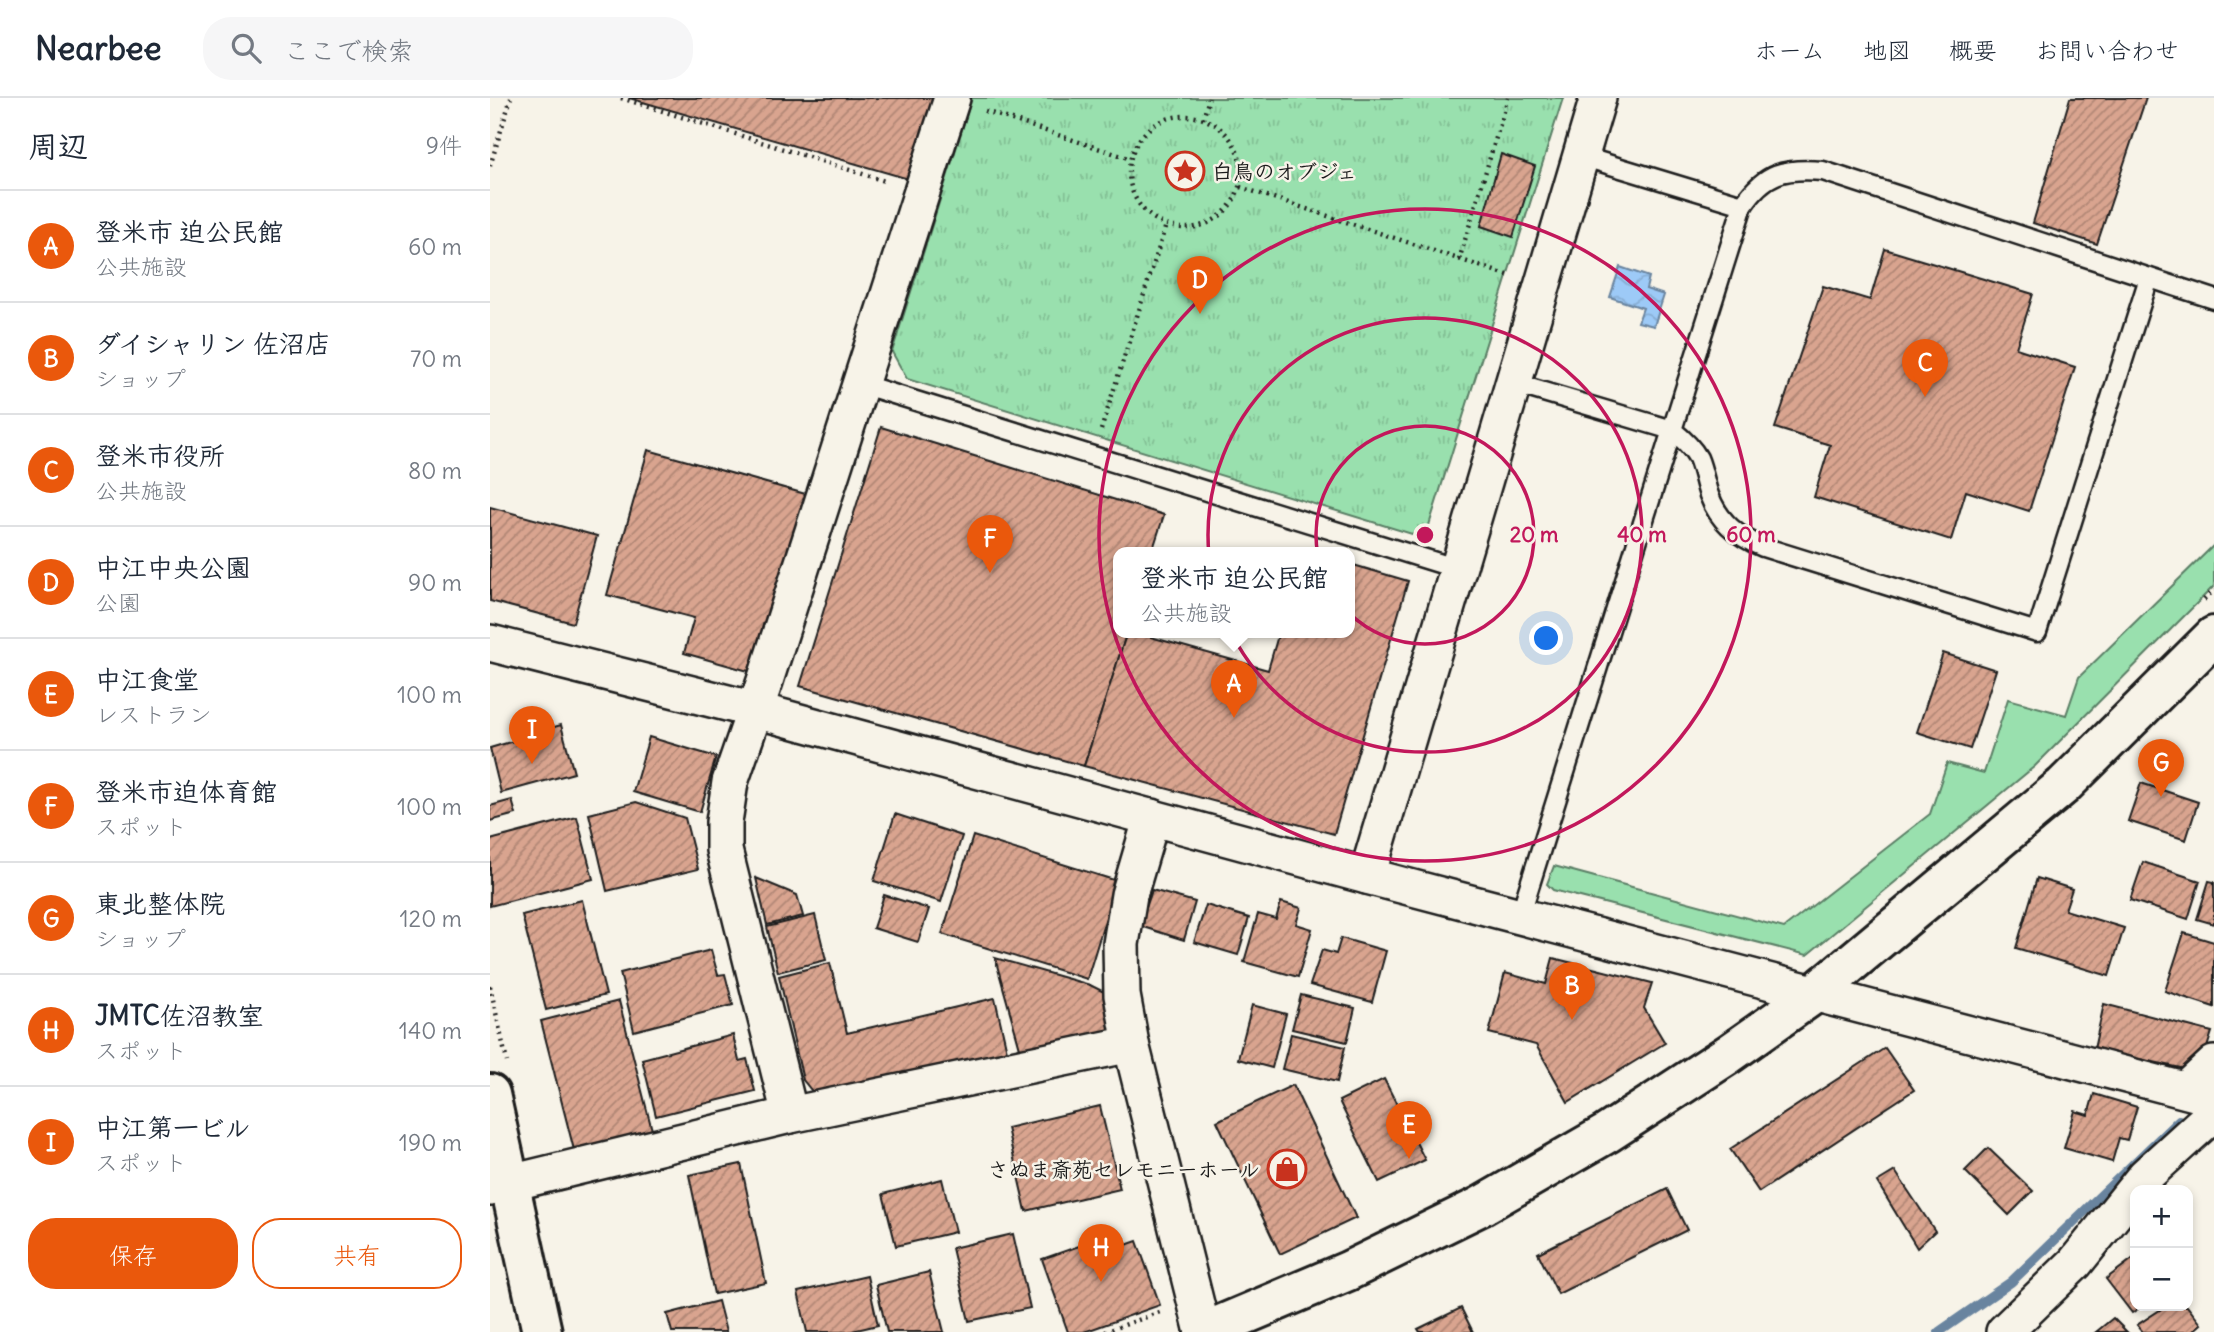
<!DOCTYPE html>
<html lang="ja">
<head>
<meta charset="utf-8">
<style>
	:root { --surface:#fff; --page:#f6f6f7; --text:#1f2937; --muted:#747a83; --line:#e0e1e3; --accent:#ea580c }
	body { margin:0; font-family:Delius,"Klee One",sans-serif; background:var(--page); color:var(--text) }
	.controls { position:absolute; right:21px; bottom:21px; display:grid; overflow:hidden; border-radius:14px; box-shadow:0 4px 10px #0003 }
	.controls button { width:63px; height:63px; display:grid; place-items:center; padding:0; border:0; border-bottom:2px solid var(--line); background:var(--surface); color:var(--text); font:35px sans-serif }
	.you { position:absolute; left:1057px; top:541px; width:24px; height:24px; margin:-18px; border:5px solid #fff; border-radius:50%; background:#1a73e8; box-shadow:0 0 0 10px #1a73e833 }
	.badge { display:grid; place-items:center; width:46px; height:46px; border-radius:50%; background:var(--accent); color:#fff; font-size:23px; font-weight:700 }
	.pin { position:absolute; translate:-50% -58px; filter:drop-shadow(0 2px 4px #0008) }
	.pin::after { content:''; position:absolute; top:37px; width:24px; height:21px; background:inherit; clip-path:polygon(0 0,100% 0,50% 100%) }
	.popup { position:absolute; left:623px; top:449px; width:242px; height:91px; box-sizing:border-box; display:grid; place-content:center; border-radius:14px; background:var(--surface); filter:drop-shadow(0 2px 5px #0005); font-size:23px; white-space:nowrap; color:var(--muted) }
	.popup b { font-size:26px; color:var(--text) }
	.popup::after { content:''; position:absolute; left:50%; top:100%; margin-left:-14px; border:14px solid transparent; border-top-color:var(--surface) }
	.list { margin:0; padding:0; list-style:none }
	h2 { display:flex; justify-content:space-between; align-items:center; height:91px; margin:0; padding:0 28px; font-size:30px }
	h2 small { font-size:23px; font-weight:400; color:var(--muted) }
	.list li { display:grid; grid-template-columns:46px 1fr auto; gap:21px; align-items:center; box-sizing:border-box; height:112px; padding:0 28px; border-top:2px solid var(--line) }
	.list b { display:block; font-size:26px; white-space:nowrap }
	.list p { margin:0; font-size:23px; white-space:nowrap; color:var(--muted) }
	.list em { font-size:23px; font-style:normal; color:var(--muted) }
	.actions { display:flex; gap:14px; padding:21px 28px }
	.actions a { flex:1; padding:16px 0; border:2px solid var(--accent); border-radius:28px; text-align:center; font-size:24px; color:var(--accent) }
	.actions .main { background:var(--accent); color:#fff }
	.icon { flex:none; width:38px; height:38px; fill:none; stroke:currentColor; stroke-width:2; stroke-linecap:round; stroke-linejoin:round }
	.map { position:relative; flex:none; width:1724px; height:1234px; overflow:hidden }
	header { display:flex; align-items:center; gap:42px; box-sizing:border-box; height:98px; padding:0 35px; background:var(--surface); border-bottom:2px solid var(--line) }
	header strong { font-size:33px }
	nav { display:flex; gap:38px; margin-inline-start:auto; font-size:24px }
	.search { width:490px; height:63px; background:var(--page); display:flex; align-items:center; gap:18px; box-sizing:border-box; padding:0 24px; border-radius:28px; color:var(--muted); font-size:26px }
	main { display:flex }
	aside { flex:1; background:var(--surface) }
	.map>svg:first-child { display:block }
	.green { fill:#99e0ae; stroke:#5a7e65; stroke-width:2 }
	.park { fill:url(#park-tufts); stroke:#5a7e65; stroke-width:2 }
	.water { fill:url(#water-waves); stroke:#69849f; stroke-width:2 }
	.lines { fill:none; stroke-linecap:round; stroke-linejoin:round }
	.stream { stroke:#69849f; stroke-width:10 }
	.building { fill:url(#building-hatch); stroke:#1c1c1c; stroke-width:2 }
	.lane-casing { stroke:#1c1c1c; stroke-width:23 }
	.street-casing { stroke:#1c1c1c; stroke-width:40 }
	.secondary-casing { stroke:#1c1c1c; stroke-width:44 }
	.path { stroke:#1c1c1c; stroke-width:4.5; stroke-dasharray:2 5; stroke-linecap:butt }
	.lane { stroke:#f7f3e8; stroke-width:18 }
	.street { stroke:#f7f3e8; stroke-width:35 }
	.secondary { stroke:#f7f3e8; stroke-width:38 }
	.ring { fill:none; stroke:#c2185b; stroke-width:3.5 }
	.labels { text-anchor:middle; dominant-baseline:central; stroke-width:5; stroke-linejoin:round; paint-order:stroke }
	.poi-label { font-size:21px; font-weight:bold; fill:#1c1c1c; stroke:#f7f3e8; text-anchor:start }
	.centre { fill:#c2185b; stroke:#f7f3e8; stroke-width:3.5 }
	.ring-label { font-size:21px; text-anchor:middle; font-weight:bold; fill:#c2185b; stroke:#f7f3e8; stroke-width:5; stroke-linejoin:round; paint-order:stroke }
</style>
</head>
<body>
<header>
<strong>Nearbee</strong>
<div class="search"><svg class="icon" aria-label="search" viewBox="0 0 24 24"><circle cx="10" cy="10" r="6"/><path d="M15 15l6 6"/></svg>ここで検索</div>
<nav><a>ホーム</a><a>地図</a><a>概要</a><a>お問い合わせ</a></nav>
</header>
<main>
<aside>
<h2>周辺<small>9件</small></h2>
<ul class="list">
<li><span class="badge">A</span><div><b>登米市 迫公民館</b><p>公共施設</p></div><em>60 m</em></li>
<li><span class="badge">B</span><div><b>ダイシャリン 佐沼店</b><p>ショップ</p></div><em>70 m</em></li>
<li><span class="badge">C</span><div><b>登米市役所</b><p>公共施設</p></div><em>80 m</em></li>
<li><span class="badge">D</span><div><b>中江中央公園</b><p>公園</p></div><em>90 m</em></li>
<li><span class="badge">E</span><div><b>中江食堂</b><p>レストラン</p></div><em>100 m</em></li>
<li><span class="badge">F</span><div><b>登米市迫体育館</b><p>スポット</p></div><em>100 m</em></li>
<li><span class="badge">G</span><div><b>東北整体院</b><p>ショップ</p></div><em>120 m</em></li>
<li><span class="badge">H</span><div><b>JMTC佐沼教室</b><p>スポット</p></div><em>140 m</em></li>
<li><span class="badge">I</span><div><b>中江第一ビル</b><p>スポット</p></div><em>190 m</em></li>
</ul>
<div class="actions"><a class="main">保存</a><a>共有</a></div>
</aside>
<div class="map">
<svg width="1724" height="1234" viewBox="0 0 1724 1234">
	<defs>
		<pattern id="park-tufts" width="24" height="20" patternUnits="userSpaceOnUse" patternTransform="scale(1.75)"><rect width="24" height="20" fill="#99e0ae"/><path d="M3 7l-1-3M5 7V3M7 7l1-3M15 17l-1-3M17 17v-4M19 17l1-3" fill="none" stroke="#83c095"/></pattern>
		<pattern id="water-waves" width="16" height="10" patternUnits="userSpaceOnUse" patternTransform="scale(1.75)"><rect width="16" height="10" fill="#9dcaf7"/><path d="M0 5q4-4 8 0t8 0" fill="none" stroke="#87add3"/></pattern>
		<pattern id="building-hatch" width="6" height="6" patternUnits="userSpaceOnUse" patternTransform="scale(1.75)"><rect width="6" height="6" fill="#d9a48f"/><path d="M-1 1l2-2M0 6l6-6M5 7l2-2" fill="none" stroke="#af8574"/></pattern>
	</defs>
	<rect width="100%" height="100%" fill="#f7f3e8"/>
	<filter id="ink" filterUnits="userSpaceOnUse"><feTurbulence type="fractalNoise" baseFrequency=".0143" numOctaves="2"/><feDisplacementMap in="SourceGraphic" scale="14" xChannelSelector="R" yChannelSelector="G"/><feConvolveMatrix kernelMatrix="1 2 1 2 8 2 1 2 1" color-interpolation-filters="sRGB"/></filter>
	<g filter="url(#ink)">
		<path class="green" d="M1724,447V488L1545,668L1317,857L1063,792L1057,786L1064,768L1294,830L1440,716L1457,665L1494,675L1518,601L1576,617L1589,579Z"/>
		<path class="park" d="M482,0H1073L935,440L417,281L402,254Z"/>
		<path class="water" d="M1130,169L1159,179L1156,191L1174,197L1164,228L1148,224L1153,210L1120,199Z"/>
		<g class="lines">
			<path class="stream" d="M1449,1234L1521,1184L1689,1022"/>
		</g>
		<g class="building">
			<path d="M139,0H446L422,82Z"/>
			<path d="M1580,0H1656L1607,146L1543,125Z"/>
			<path d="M1011,56L1045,68L1023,139L991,128Z"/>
			<path d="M1395,151L1543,196L1526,250L1585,269L1539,413L1476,393L1461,442L1324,399L1340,347L1285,330L1333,188L1380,202Z"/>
			<path d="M391,329L674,417L662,454H628V534H637L594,668L310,588Z"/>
			<path d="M158,352L319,397L269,576L194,555L204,520L117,497Z"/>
			<path d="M0,409L107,438L83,525L0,503Z"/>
			<path d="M860,466L918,483L844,736L594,668L637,534H643L778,572L789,534H860Z"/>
			<path d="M1453,555L1506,572L1480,651L1427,634Z"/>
			<path d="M45,625L47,634L71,627L84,675L11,695L0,650L27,642L24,631Z"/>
			<path d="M159,639L226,659L210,714L143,694Z"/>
			<path d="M1651,685L1708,704L1696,742L1638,723Z"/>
			<path d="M22,702L26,716L0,723V708Z"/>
			<path d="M146,704L195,720L208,771L117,793L99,716Z"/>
			<path d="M405,716L472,738L451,804L384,783Z"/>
			<path d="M87,719L103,781L0,808V742Z"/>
			<path d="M483,738L627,783L597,881L452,836Z"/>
			<path d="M1653,764L1710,783L1698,821L1640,802Z"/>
			<path d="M266,780L307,797L313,818L277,827Z"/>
			<path d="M1547,780L1582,791L1575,812L1634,830L1619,878L1526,850Z"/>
			<path d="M1719,783L1724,784V826L1707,821Z"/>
			<path d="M662,792L705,804L694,842L650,828Z"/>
			<path d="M394,797L439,811L428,844L383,830Z"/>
			<path d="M92,802L116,897L56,912L32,817Z"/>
			<path d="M791,804L811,810L806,826L822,831L808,879L754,864L768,816L786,821Z"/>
			<path d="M716,807L759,820L748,857L704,844Z"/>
			<path d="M325,817L336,862L288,874L277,829Z"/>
			<path d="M1694,835L1724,844V909L1675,893Z"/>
			<path d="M851,840L896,853L882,904L820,887L832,852L846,856Z"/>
			<path d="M221,852L228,877L235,876L243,907L144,933L130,875Z"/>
			<path d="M505,860L600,887L618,896L625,924L612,943L533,961Z"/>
			<path d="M1063,860L1162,885L1154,910L1175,945L1078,1004L1046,947L999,935L1015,875L1056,886Z"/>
			<path d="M340,865L357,935L505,900L519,962L332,999L321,992L313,982L289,878Z"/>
			<path d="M811,897L865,910L857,944L802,931Z"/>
			<path d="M129,903L162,1032L84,1052L51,923Z"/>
			<path d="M1614,906L1722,934L1709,974L1604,951Z"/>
			<path d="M762,907L796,916L782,970L748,961Z"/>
			<path d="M801,936L855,949L847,984L792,971Z"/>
			<path d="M243,937L249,963L257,961L265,993L166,1018L152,961Z"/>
			<path d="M1395,950L1424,992L1269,1094L1240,1051Z"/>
			<path d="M894,981L935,1062L889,1084L849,1003Z"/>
			<path d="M803,987L866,1120L790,1156L727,1023Z"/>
			<path d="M1604,996L1647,1009L1637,1042L1629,1040L1622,1064L1574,1050L1585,1013L1598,1017Z"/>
			<path d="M610,1008L630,1091L536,1113L517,1030Z"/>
			<path d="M1498,1050L1543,1093L1519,1117L1475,1073Z"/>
			<path d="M251,1066L276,1185L224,1196L199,1077Z"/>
			<path d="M1405,1073L1445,1133L1427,1150L1387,1084Z"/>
			<path d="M452,1081L465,1134L406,1148L393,1096Z"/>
			<path d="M1177,1091L1197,1132L1068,1196L1048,1155Z"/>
			<path d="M523,1136L540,1210L479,1223L462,1150Z"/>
			<path d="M606,1142L610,1156L647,1143L670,1207L594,1234H578L552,1161Z"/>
			<path d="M1645,1159V1208H1652L1642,1215L1616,1181Z"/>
			<path d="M439,1174L454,1234H397L386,1187Z"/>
			<path d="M377,1178L388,1227L358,1234H317L308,1194Z"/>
			<path d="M228,1203L236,1234H182L177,1216Z"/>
			<path d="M1676,1208H1697L1711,1226L1702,1234H1653L1647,1227Z"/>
			<path d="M971,1210L983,1234H930L928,1231Z"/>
			<path d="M1623,1220L1637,1234H1606Z"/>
		</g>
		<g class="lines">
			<defs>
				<g id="lane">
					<path d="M1091,58L1253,107L1182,332C1192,340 1202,349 1208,360C1213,372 1215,386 1219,397C1229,424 1248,439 1273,449L1547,534L1659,180"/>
					<path d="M1253,107C1275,74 1294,70 1333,73L1724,201"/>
					<path d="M1023,285L1182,332L1030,818"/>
					<path d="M371,286L968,471"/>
				</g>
				<g id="street">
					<path d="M0,545L265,612L877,778L1724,1000"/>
					<path d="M662,719L639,797L631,846L632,897L641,946L713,1234"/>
					<path d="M877,778L1108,0"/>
					<path d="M1696,992L1724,966"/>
					<path d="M300,1017L234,752V724L240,684L275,583L462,0"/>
					<path d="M0,1090L300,1017L641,946"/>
					<path d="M1514,1234L1585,1165L1655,1078L1724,1015"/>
				</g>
				<g id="secondary">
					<path d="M0,996L52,1234"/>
					<path d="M714,1234L858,1173L991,1108L1116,1036L1239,956L1324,896L1573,688L1724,538"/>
				</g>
			</defs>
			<use href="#lane" class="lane-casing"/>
			<use href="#street" class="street-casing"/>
			<use href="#secondary" class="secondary-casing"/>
			<g class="path">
				<path d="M131,0L398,84"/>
				<path d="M495,13L641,61"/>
				<circle cx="695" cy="74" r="56"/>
				<path d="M713,21L719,0"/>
				<path d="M0,68L21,0"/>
				<path d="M750,89L1020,178"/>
				<path d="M969,162L1018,0"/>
				<path d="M611,332L676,127"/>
				<path d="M1714,502L1724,492"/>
				<path d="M0,888L17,964"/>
				<path d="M615,1234L673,1213"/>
			</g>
			<use href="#lane" class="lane"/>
			<use href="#street" class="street"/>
			<use href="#secondary" class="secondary"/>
		</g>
	</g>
	<g class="ring">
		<circle cx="935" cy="437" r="109"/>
		<circle cx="935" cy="437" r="217"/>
		<circle cx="935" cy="437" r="326"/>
	</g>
	<defs>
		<symbol id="sight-ring" viewBox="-11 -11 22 22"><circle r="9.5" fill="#f7f3e8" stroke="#c8321e" stroke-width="1.5"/><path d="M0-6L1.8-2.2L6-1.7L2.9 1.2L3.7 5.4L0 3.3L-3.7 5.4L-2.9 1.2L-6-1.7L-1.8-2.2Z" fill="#c8321e"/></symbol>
		<symbol id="shop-ring" viewBox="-11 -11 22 22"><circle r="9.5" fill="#f7f3e8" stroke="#c8321e" stroke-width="1.5"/><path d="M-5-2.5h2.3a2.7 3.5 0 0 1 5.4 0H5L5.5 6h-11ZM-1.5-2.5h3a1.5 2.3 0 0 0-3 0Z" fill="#c8321e"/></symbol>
	</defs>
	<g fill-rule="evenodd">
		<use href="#sight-ring" x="673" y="51" width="44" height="44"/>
		<use href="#shop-ring" x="775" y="1049" width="44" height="44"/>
	</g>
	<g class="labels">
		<g class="poi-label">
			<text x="722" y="73">白鳥のオブジェ</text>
			<text x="770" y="1071" text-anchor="end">さぬま斎苑セレモニーホール</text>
		</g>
	</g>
	<circle cx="935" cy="437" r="10" class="centre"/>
	<g class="ring-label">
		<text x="1044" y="444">20 m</text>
		<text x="1152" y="444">40 m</text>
		<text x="1261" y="444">60 m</text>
	</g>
</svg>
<div class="controls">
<button>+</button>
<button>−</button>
</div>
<div class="you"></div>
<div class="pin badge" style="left:744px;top:620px">A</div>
<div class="popup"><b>登米市 迫公民館</b>公共施設</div>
<div class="pin badge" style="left:1082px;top:922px">B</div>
<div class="pin badge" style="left:1435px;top:299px">C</div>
<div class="pin badge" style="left:710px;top:216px">D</div>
<div class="pin badge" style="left:919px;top:1061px">E</div>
<div class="pin badge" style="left:500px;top:475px">F</div>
<div class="pin badge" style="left:1671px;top:699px">G</div>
<div class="pin badge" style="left:611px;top:1184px">H</div>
<div class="pin badge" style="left:42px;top:666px">I</div>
</div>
</main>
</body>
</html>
